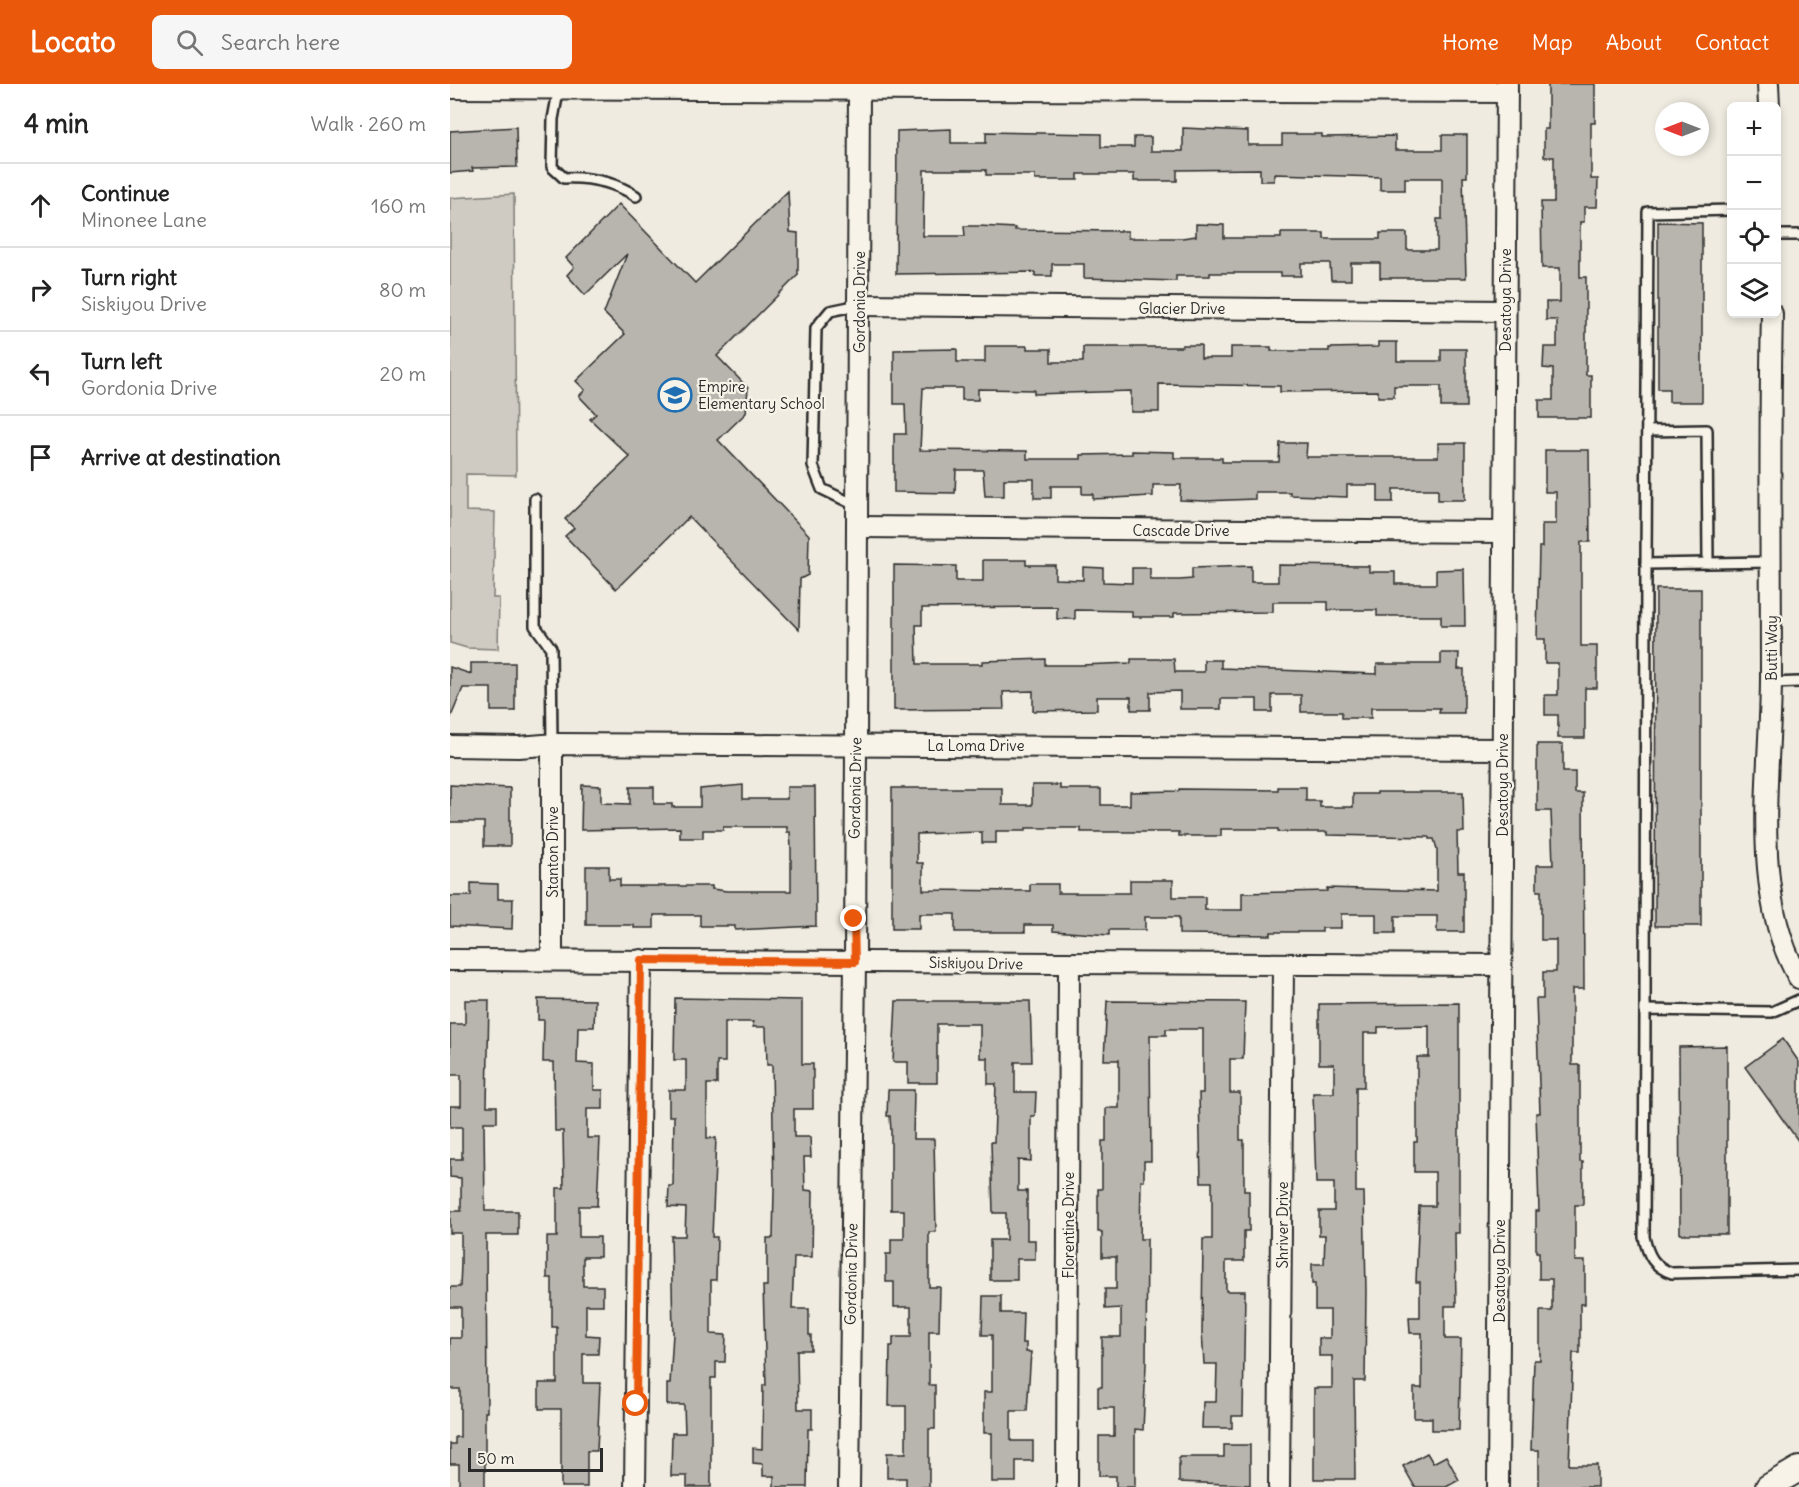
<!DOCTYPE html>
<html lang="en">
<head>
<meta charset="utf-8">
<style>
	:root { --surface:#fff; --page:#f6f6f6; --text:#222; --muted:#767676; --line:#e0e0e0; --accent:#ea580c }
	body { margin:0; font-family:Delius,sans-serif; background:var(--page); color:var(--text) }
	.controls { position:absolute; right:18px; top:18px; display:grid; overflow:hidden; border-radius:9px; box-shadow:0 3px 9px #0003 }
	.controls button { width:54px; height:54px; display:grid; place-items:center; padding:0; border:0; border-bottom:2px solid var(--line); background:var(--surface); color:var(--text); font:30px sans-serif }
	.compass { position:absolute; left:1205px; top:18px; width:54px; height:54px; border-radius:50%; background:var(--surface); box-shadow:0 3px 9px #0003; rotate:270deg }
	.scale { position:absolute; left:18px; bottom:15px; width:135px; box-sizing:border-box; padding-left:6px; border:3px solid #2b2b2b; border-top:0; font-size:16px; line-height:21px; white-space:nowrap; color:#2b2b2b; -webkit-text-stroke:4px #f7f3e8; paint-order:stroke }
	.stop { position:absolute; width:18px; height:18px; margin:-14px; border:4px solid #ea580c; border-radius:50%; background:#fff }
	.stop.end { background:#ea580c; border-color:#fff; box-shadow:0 2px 6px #0008 }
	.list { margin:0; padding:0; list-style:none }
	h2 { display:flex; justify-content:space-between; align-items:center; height:78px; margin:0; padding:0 24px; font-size:26px }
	h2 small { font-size:20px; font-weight:400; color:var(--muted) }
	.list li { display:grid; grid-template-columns:39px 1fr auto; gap:18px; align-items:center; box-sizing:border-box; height:84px; padding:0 24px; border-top:2px solid var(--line) }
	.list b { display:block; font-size:22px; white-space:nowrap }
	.list p { margin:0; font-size:20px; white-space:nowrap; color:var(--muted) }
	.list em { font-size:20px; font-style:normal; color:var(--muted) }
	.icon { flex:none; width:33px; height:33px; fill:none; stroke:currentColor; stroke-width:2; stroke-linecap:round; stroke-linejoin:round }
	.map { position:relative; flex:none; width:1349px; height:1403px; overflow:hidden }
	header { display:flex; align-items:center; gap:36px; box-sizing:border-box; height:84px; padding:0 30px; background:var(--accent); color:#fff }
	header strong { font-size:28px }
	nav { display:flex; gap:33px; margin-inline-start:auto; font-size:21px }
	.search { width:420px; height:54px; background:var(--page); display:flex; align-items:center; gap:15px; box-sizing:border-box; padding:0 21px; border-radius:9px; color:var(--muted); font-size:22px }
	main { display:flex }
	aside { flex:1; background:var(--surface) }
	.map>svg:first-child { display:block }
	.green { fill:#cfcbc2; stroke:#7d7b76; stroke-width:1.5 }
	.building { fill:#b8b5ae; stroke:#2b2b2b; stroke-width:1.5; fill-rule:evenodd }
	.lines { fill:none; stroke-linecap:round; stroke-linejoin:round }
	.service-casing { stroke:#2b2b2b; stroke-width:14 }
	.minor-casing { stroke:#2b2b2b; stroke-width:24 }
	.tertiary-casing { stroke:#2b2b2b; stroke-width:28 }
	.service { stroke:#f7f3e8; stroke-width:9 }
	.minor { stroke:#f7f3e8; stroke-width:20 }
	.tertiary { stroke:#f7f3e8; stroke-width:24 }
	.route { stroke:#ea580c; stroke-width:8 }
	.labels { text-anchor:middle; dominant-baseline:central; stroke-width:4.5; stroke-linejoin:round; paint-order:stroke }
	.street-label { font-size:15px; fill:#2b2b2b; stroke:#f7f3e8 }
	.poi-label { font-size:15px; fill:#2b2b2b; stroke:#f7f3e8; text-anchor:start }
</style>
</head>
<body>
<header>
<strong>Locato</strong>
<div class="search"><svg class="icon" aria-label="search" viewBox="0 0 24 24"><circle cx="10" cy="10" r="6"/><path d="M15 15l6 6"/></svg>Search here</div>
<nav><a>Home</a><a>Map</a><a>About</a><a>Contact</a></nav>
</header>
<main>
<aside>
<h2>4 min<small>Walk · 260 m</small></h2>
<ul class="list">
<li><svg class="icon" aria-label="ahead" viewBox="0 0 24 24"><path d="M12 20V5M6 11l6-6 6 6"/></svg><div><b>Continue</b><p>Minonee Lane</p></div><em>160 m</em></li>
<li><svg class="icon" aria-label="right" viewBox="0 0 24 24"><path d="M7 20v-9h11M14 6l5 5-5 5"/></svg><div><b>Turn right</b><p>Siskiyou Drive</p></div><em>80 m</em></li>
<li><svg class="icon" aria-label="left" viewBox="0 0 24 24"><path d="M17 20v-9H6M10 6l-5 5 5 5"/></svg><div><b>Turn left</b><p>Gordonia Drive</p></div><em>20 m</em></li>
<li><svg class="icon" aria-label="arrive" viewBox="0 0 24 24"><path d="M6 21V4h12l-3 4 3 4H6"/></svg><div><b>Arrive at destination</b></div></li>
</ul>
</aside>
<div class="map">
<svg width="1349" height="1403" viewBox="0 0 1349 1403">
	<rect width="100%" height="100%" fill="#efebe0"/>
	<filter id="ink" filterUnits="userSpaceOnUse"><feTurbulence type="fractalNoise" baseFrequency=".0167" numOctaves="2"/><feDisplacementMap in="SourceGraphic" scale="12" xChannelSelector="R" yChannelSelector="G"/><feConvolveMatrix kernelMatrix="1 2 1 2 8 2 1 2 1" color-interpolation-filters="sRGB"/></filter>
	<g filter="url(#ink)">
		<path class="green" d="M64,110L66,391L16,390V427L45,428L43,514H49L48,565L17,564L0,559V114Z"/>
		<g class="building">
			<path d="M1098,0H1145V39H1141V95H1148L1147,123H1134V138H1130V193H1136V291H1141V334H1089V316H1103V285L1093,284L1094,263H1107V236H1096V218H1110V184H1092L1091,118H1104V73H1094V45H1098Z"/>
			<path d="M66,43L67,83L22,84L23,87L0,89V47Z"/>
			<path d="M733,44L798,47V61H832V50H872V53L945,52V66H992V51H1017V93H1013L1016,194H930V179H901V196H881L880,179H851V192H831V189H760V192H726V197L634,194V180H602V192H585V188L446,190L447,47L501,45V59H536V48L651,50V63H684V53H701V67H733ZM810,85V97H824V90L930,93V106H955V94H992V135H987V166H957V149H930V155H874V149H831V154H774V141L746,140V152L732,154H678V147L565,146V144L529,142H514L515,152H473L474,86H536V91H585V96H628V90H684V97H727V86Z"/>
			<path d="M338,107L340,148L348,149V191L267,272L298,304L296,329L268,356L359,451L358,491L350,495L349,546L239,433L166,505L115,452L124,444L115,435L180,373L140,335L146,330L129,312L135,306L126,297L175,250L154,229L177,170L135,211L117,191L124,183L116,174L169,120L245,199Z"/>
			<path d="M1208,138L1252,139V318H1219V305H1208Z"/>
			<path d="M928,258H947V277H991V265H1016V323H991V302H944V313H928V307L830,308V302L709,300V328H681V307L584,310V306L528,305V316H512V304H473L470,366L577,367V375H631V371L682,370V367L724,368V374H772V378H829L830,359H857L856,373H988V359H1015V416H988V405H943V418H928V401H897V413L840,411V408H805V415L754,417L730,416L731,401H703V412L643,415V410H632V402H601V414H584V395H554V412H535L533,386H506L505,409L444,408V350H456L455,320H444V266L507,265V278H535V262H577V265H601V278H633V263H732V261H751V274H781V263H821V267H879V264L928,263Z"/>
			<path d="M1095,366H1139L1140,458H1131V562H1147V604H1135V654H1108V631H1095V611H1108V579H1095V555H1087L1089,463H1092V440H1106V408H1095Z"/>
			<path d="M533,476H576V481H605V495L633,496V483L653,484V498L682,499V484H700V496H730L742,495V484L801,482V498H828V481L919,482V488H945V500H986V486L1014,485L1015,542H991V532H927V526H878V518H823V528L724,529V533H682V527L625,526V535H607V523L472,524V541H466L467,580H532V577L595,575V581H631L681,579V575H724L725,588H754V576H771V584L927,590V580H991V569H1009L1008,585H1014V629H989L990,624H921V634H892V628H851V611H822V628H807V615H771V625H730V607L700,608V626H681V613H647V626L583,627V607L553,608L554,625L444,626V481L506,482V497H533Z"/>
			<path d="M1206,505H1251V842H1205Z"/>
			<path d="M21,579H65V627H41V604H13L0,635V583L21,590Z"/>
			<path d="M1087,660H1113V688H1125V709H1133L1134,905H1122V981H1130V1078H1133V1121H1125V1177H1135V1220H1130V1269H1123L1119,1381H1147V1403H1089V1366H1081L1084,1276H1090V1227H1102V1195H1089V1168H1086V1127H1089L1086,1029H1090L1086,915H1093V888H1106V856H1091V807H1087V781H1103L1101,727H1087Z"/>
			<path d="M0,701L60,704V762H34V738H0Z"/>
			<path d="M132,701L151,702V719L180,720V703H204V720H222V723H250V705L293,701V715H337V703H365L366,842L285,846V842H250V831H204V844H184V841H136V782H159V795H170V802H262V805L277,807H341V764L340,748H337V743H273V746H253V754H230V744L131,746Z"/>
			<path d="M582,701H610V705H651V721H680V708L729,707V705L828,706V703H856V717H870V723H903V710H927V708H1013L1014,748H1007L1008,788H1014V848H987V832H945V849H926V830H891V844H872V848H821V851L729,850V833H695V846H659V851L603,847V841H575V848H505V830H469V845H442V704H552V721H582ZM576,744H631V748H729V752H771V745H828V748H877V751L979,753V755H984L987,765V807L877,804V807L792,809V826H755V813H723V796H680V809H608V800H580V807L473,806V779H467V750L532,748V759H546V747H576Z"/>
			<path d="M21,799L48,800V815H63L62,845L0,842V812H21Z"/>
			<path d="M225,914L352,916V980H363V1025H344V1053H360L361,1073H354L355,1106L363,1107L362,1173H344L342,1225H359V1251H361V1266H347L348,1325H362V1345H358L357,1403H324V1392H313V1380L303,1379V1364L312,1365L313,1301H316L313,1202H317V1154H323L324,1106L322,981H317L316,943H303V938H275V978H267V1000H257V1054H266L262,1153H267L266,1196H261V1250L276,1251L275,1278H266V1294H261V1403H237V1392H221L222,1349H235L234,1321H217V1300H220L223,1249L221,1152H235L236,1124L218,1123L219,1102H223L224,1032H219V1006H236V976H224Z"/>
			<path d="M88,915L145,916L144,943H128L127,979L144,980V1006H153V1025H137V1054H150L147,1122H129V1153H150V1173H133V1202H153V1221H136V1251L149,1252L148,1270H133V1299H150L147,1367H137V1403H111V1325H89V1299H107V1243H102V1194H97V1153H107V1104H114L113,1047H105L104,978H93L94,936H88Z"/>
			<path d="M15,916H39L37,1022H47V1038H34L35,1127H68V1151H36L37,1328H35V1403H9V1380H0V1360H5V1353H10V1305H0V1254H11V1223H0V1203H10L11,1180V1149H0V1127H11V1094L0,1093V1075H12V1043H0V1022H11V991H0V940H15Z"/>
			<path d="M446,917H580L582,978H565V1008H586L585,1032H581V1077L568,1076V1107H577V1156H585V1175H567V1196H540V1156H556V1129H543L541,1058H544L546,1000H538V974H530V940H487V999H458V978H443Z"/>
			<path d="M657,917L795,918L793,975H780V1009H790V1056H794V1107H799V1147H794V1177H776V1207H795L793,1332H782V1344H752L753,1318H766L767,1280H754L752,1248L753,1155H762V1098H751L749,1009H753V945H716V951H700L701,1077H694V1097H691L690,1155H697L696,1280L693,1346L685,1345V1403H666V1392H649V1352H664V1324H648V1303H652V1253H671V1224L655,1225V1205H666V1173H652V1148H648V1105H652V1057H656V1024H669V976H654Z"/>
			<path d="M1009,919V1149H1005L1006,1222H995V1255H1011L1009,1346H982V1334H964V1304H972V1249H960L959,1233H970V1198H966L969,1122H985V1088H964V1058H967V973H979V942L928,943V949H914V1003H906V1108H914L916,1206L915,1297H904L905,1395H864V1304H882V1272H869V1254H880V1226H865V1200H862V1180H874L875,1151H869V1127H884V1099H866L863,1009H884V980H869V920Z"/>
			<path d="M1333,955L1349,978V1058L1295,983Z"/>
			<path d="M1277,962V1150H1230L1229,963Z"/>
			<path d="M438,1006H464L463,1055H484L486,1148H479V1203H490L489,1247H479V1301H485V1345H479V1403H456V1394H437V1369H456V1322H439L440,1262H443V1253H461V1223H444V1198H436V1170H441V1155H454V1126H441V1047L440,1032H437Z"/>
			<path d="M533,1212H551V1229H573L572,1259H576V1268H581L577,1327H561V1357H583V1377H566V1398H542V1349H534V1308H542V1251H532Z"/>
			<path d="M774,1361H800V1401L729,1398V1373H774Z"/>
			<path d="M977,1369L983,1379L996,1372L1009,1396L996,1403H965L953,1382Z"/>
		</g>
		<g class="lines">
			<defs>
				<g id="service">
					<path d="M109,3L103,35L102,83L114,94C139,93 164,98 186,112"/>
					<path d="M1326,151H1349"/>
					<path d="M1197,347L1257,346L1258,479"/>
					<path d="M85,415V542L101,564L102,660"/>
					<path d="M407,422L372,405L363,382L366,244L380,227L409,221"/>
					<path d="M1196,480L1198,128L1282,126"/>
					<path d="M1321,599L1349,598"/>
					<path d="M1349,916L1322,928L1195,926L1194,1153C1198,1172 1204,1183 1222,1189L1349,1186"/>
					<path d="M1195,926L1196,480L1321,478"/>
				</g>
				<g id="minor">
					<path d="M1318,0L1319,22"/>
					<path d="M0,4L1057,8"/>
					<path d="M409,221L1055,227"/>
					<path d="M1322,230C1319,351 1321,472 1321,594C1321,687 1299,809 1349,894"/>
					<path d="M407,443L1054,448"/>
					<path d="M102,660V876"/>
					<path d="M0,662L69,663L106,660L1052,665"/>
					<path d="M0,876L1051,881"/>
					<path d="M185,1403L191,876"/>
					<path d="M399,1403L405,878L409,5"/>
					<path d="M617,1403L619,880"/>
					<path d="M829,1403L833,880"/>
					<path d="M1048,1403L1057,0"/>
				</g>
				<path id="tertiary" d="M1318,1403L1349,1385"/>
			</defs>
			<use href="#service" class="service-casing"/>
			<use href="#minor" class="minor-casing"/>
			<use href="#tertiary" class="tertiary-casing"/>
			<use href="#service" class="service"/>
			<use href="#minor" class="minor"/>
			<use href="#tertiary" class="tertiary"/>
		</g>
	</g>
	<g class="lines" filter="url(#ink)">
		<path class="route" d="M186,1320L191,876L405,878L404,835"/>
	</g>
	<defs>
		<symbol id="school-ring" viewBox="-11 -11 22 22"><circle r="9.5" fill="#f7f3e8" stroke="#1f6fb2" stroke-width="1.5"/><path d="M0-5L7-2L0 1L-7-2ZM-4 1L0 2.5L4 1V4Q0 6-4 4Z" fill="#1f6fb2"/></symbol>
	</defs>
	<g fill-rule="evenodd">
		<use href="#school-ring" x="206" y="292" width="38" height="38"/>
	</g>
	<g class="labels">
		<g class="street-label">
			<text transform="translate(1055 216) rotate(-90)">Desatoya Drive</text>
			<text transform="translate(409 218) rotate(-90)">Gordonia Drive</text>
			<text x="732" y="224">Glacier Drive</text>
			<text x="731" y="446">Cascade Drive</text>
			<text transform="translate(1321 564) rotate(-90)">Butti Way</text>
			<text x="526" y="661">La Loma Drive</text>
			<text transform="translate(1052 701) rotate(-90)">Desatoya Drive</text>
			<text transform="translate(405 704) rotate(-89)">Gordonia Drive</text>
			<text transform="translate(102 768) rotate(-90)">Stanton Drive</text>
			<text transform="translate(526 879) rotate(1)">Siskiyou Drive</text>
			<text transform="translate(618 1141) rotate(-90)">Florentine Drive</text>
			<text transform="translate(832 1141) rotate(-90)">Shriver Drive</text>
			<text transform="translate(1049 1187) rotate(-90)">Desatoya Drive</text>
			<text transform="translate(401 1190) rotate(-89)">Gordonia Drive</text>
		</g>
		<g class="poi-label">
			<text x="248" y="302">Empire<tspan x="248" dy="17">Elementary School</tspan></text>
		</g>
	</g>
</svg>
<div class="controls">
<button>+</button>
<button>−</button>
<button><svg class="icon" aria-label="locate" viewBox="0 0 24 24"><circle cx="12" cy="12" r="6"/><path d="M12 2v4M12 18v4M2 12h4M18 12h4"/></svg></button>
<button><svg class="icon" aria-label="layers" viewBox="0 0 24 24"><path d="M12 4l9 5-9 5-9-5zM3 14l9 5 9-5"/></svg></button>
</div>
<svg class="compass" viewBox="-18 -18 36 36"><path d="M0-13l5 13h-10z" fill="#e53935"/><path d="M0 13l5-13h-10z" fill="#767676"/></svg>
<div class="scale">50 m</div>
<div class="stop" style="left:186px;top:1320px"></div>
<div class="stop end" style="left:404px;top:835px"></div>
</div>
</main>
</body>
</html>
